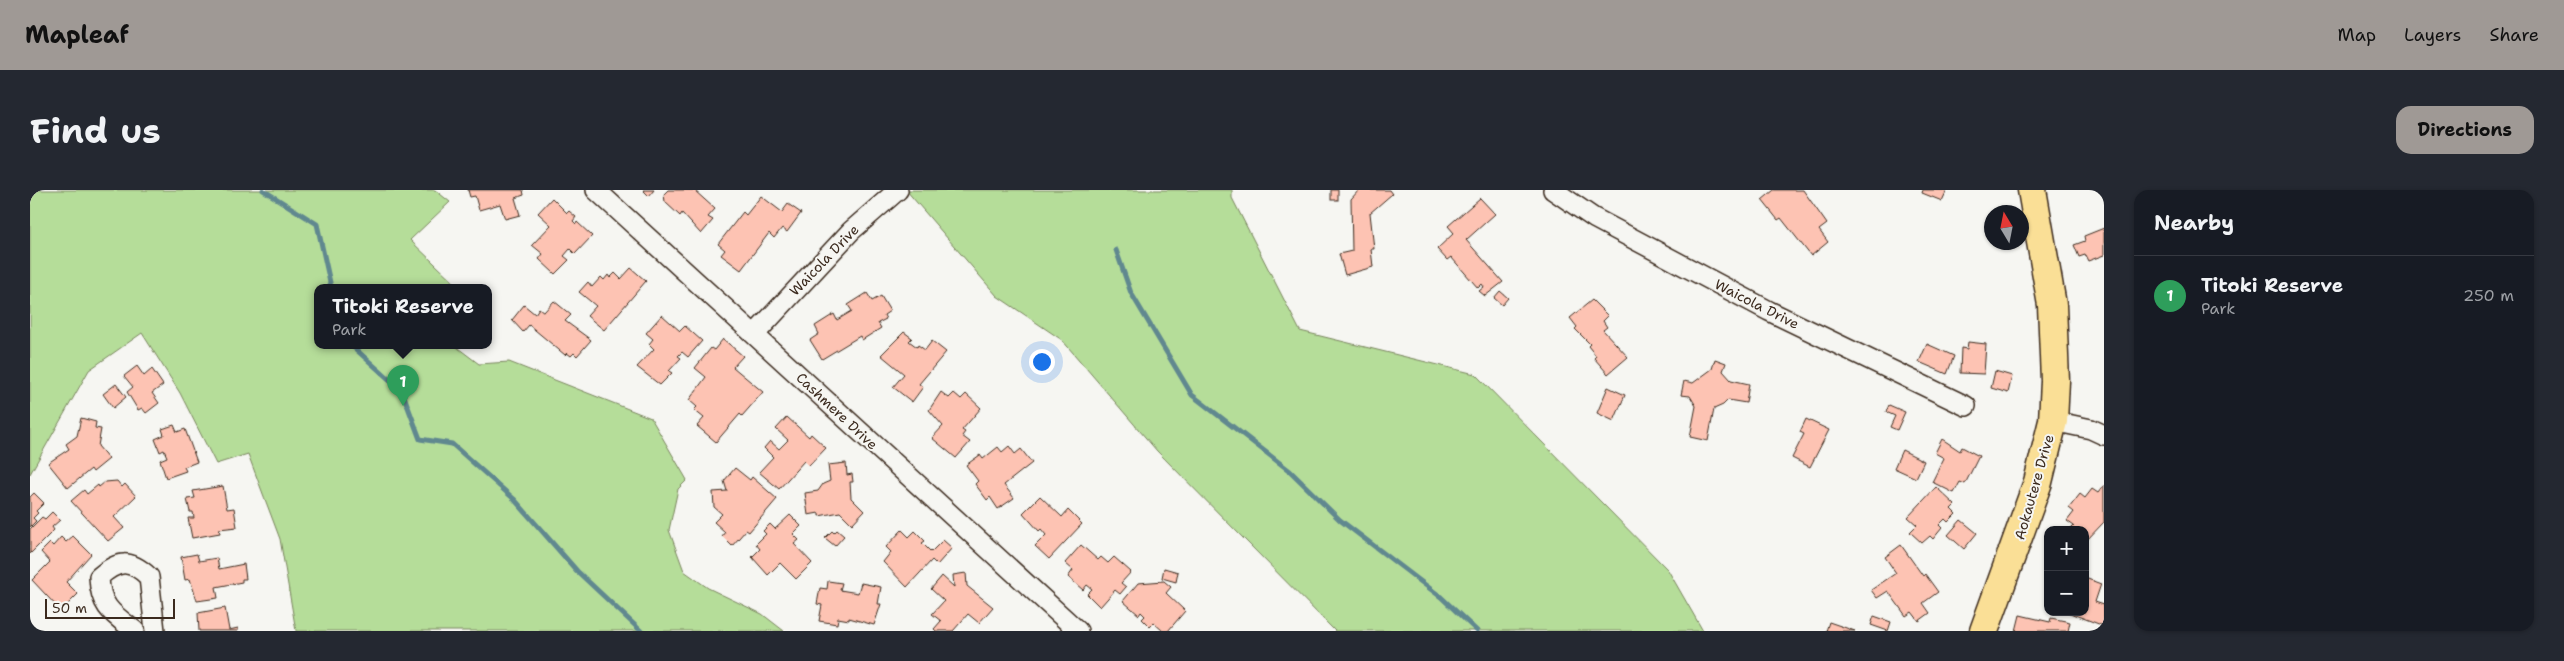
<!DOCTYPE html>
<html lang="en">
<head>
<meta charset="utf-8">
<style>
	:root { --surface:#171b24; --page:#242831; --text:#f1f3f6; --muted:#9ea1a6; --line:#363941; --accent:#9f9995 }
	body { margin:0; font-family:"Shantell Sans",sans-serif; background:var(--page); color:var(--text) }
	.controls { position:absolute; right:15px; bottom:15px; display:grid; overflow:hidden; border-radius:10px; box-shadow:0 1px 4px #0004 }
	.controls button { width:45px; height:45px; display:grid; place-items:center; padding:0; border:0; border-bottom:1px solid var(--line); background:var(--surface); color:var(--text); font:25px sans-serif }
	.compass { position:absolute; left:1954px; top:15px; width:45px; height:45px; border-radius:50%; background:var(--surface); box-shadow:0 1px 4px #0004; rotate:350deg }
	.scale { position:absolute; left:15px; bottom:12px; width:130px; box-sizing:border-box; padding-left:5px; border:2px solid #3b2a1e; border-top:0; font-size:14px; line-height:18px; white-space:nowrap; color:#3b2a1e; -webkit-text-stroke:4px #f6f6f2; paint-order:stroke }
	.you { position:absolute; left:1011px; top:171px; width:18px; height:18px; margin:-12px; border:4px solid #fff; border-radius:50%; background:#1a73e8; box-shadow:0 0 0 8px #1a73e833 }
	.badge { display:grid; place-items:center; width:32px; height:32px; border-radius:50%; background:var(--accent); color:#fff; font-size:16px; font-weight:700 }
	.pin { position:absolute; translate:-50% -41px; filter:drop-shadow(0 1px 2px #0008) }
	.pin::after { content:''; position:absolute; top:26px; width:18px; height:15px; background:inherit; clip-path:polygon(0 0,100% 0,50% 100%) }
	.popup { position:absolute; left:284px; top:94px; width:178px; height:65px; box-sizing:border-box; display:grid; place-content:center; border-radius:10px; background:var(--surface); filter:drop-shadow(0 1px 4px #0005); font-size:16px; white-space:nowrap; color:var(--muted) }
	.popup b { font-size:19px; color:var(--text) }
	.popup::after { content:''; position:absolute; left:50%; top:100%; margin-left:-10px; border:10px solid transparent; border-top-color:var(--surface) }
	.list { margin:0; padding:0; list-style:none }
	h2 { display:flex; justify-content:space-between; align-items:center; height:65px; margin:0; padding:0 20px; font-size:21px }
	h2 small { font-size:16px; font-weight:400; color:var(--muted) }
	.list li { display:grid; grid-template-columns:32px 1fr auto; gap:15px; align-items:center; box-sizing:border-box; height:80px; padding:0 20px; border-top:1px solid var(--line) }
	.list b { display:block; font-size:19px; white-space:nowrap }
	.list p { margin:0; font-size:16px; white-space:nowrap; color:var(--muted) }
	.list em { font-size:16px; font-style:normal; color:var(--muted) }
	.map { position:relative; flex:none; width:2074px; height:441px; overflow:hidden; border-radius:15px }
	header { display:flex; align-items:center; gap:30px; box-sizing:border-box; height:70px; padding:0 25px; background:var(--accent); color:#111 }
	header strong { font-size:24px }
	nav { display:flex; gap:28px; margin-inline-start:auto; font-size:18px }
	.intro { display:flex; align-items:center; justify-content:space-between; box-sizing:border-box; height:120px; padding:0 30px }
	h1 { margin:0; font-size:35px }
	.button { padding:12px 22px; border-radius:15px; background:var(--accent); color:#111; font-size:18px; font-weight:700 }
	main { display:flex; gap:30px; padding:0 30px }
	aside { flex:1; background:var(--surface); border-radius:15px; box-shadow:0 1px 4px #0004 }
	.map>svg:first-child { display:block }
	.green { fill:#b5dd99; stroke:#78845c }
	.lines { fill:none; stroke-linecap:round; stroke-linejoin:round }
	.stream { stroke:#61888f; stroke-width:5 }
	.building { fill:#fdc3b3; stroke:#3b2a1e }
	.minor-casing { stroke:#3b2a1e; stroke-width:22 }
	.highway-casing { stroke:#3b2a1e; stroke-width:31 }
	.minor { stroke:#f6f6f2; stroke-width:19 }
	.highway { stroke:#fadf96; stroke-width:28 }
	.labels { text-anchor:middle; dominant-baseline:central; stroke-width:4; stroke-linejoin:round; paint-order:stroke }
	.street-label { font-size:14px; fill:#3b2a1e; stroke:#f6f6f2 }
</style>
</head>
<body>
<header>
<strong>Mapleaf</strong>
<nav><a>Map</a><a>Layers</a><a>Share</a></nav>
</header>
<div class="intro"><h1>Find us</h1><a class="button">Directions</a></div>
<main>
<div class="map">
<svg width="2074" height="441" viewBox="0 0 2074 441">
	<rect width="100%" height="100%" fill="#f6f6f2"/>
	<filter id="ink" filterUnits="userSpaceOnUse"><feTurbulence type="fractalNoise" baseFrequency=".02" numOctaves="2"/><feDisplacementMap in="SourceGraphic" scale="10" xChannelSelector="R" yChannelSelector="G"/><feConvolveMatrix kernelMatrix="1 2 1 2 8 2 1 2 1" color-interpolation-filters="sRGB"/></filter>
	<g filter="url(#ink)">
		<g class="green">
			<path d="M0,0H405L420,12L380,50L429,97H288V155H424L449,174L479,172L621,228L657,290L648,299L639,340L654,381L678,398L732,424L754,441H266L250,349L218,264L186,274L150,203L112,143L59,180L0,284Z"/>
			<path d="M876,0H1202V8L1270,141L1445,184L1638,380L1673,441H1305L1127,261L1032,150L967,106Z"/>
		</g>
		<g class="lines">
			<g class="stream">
				<path d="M233,0L287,34L301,97"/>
				<path d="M1086,60L1101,103L1162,205L1260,281L1310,330L1411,407L1447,441"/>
				<path d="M321,155L372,201L390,249L422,254L484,309L547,381L611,441"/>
			</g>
		</g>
		<g class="building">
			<path d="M438,0H493L494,5L485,8L490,25L475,29L470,14L449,20L445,6L440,7Z"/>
			<path d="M613,0H624L619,6Z"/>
			<path d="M638,0H664L685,19L678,27L683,30L671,44L652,23L650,26L635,12L634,4Z"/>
			<rect x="1301" y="0" width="7" height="10"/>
			<path d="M1329,0H1359L1362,4L1340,23L1344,59H1341L1343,77L1315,85L1309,64L1322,61L1321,9Z"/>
			<path d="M1744,0H1773L1797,34L1789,40L1798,52L1781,66L1751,28L1748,30L1732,10Z"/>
			<path d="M1893,0H1917L1912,11L1892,3Z"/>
			<path d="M731,6L752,22L758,14L771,23L757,42L752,38L744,48L739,43L711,80L691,65L695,60L688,54L713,22L716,25Z"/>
			<path d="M522,8L537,23L539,21L546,27L543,31L546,34L547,32L562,46L545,64L540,59L534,66L539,70L525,84L509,69L513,64L502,55L521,35L508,23Z"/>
			<path d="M1450,8L1465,24L1436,50L1473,92L1455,106L1449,101L1454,97L1452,94L1448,98L1421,67L1417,70L1407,59L1424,43L1418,36Z"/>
			<path d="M2074,38V65L2058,71L2055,65L2049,67L2044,55L2055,51L2054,46Z"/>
			<path d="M601,78L616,91L574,140L557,126L566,116L549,102L558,92L562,97L571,87L574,90L578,85L580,88L585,83L591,89Z"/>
			<path d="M1470,101L1478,108L1472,115L1464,108Z"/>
			<path d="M837,103L842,111L851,106L860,121L854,125L856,129L848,133L851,138L832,150L830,146L792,169L780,150L789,144L785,136L804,124L807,130L822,121L818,115Z"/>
			<path d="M1562,110L1578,126L1573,131L1577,137L1573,140L1598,167L1578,184L1564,168L1566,166L1558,156L1560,154L1545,139L1547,137L1540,128Z"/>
			<path d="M524,111L541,125L535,131L561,150L547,166L544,163L541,166L537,163L535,165L499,135L493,142L482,130L494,115L505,124L509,118L514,122Z"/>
			<path d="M632,125L650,141L655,136L672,151L658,167L652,162L648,166L651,168L639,181L642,183L630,195L607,177L624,159L619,154L623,149L616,143Z"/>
			<path d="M874,142L882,148L879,151L887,157L888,155L895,160L902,151L916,162L889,194L893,197L882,212L863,197L874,184L851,165Z"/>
			<path d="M693,149L713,166L703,177L733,202L712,226L710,224L686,252L667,236L674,228L664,220L667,217L659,210L676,187L665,178L681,158L684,160Z"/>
			<path d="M1938,152L1956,154L1954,184L1930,183L1931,158L1937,159Z"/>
			<path d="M1897,154L1924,166L1917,184L1889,172Z"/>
			<path d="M1685,169L1696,173L1693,181L1701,190L1719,194L1716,213L1698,210L1693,215L1684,219L1678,251L1660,247L1666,216L1660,206L1651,205L1654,191L1663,193L1682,179Z"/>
			<path d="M107,176L114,186L122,179L133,195L122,203L129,213L116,223L112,218L108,220L97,202L103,197L94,186Z"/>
			<path d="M1965,181L1982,186L1978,203L1961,198Z"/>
			<path d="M86,194L96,207L83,218L73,204Z"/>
			<path d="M1578,197L1595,205L1584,231L1567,223Z"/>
			<path d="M911,202L919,208L924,203L931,209L936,204L951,218L932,240L935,242L932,246L940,252L926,268L902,248L913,236L899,220Z"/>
			<path d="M1859,215L1875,222L1867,240L1860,237L1865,226L1856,222Z"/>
			<path d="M757,227L779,247L781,244L796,258L779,276L774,271L749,299L729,282L743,267L734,258L740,251L749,259L758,250L746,239Z"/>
			<path d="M51,228L66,232L65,238L71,239L68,256L79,269L63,282L61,279L38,298L18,273L39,259L36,254L47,246Z"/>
			<path d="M1776,229L1799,240L1780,277L1762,268L1774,244L1770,242Z"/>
			<path d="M144,235L147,242L155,239L167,272L154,277L156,281L136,288L130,270L137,267L134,260L130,262L125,249L134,245L132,239Z"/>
			<path d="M1912,249L1930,261L1932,257L1949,266L1935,294L1930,292L1924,303L1902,292L1914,268L1905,263Z"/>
			<path d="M979,256L985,264L991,259L1002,273L974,295L984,308L968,319L960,307L957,310L945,294L948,291L936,275L950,265L953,269L968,257L972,262Z"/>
			<path d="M1872,260L1894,271L1886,288L1864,278Z"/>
			<path d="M816,273L817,285L822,284L823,292H820L821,308L834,321L822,334L810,322L789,326V323L778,325L775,303L788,301L793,294L800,291L798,275Z"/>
			<path d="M705,278L720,290L722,287L747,309L719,342L716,340L702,356L692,346L695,342L684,332L692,324L684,317L683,302L697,301L694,291Z"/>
			<path d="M87,291L92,297L95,294L106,306L84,327L94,338L78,351L41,311L54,300L57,304L68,295L69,297L75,292Z"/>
			<path d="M2074,295V332L2055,352V340H2040L2044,336L2037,331L2044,322L2039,318L2050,304L2055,308L2062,299L2068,303Z"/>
			<path d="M193,296L197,319L204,318L207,337L189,339L190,343L162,348L158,328H164L163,322H160L157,309L165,308L163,301Z"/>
			<path d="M1906,297L1925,315L1921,319L1926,324L1918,332L1915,329L1909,335L1912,338L1903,349L1900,346L1892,353L1880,342L1887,335L1878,327Z"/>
			<path d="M4,303L14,313L6,321L8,323L3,328L6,331L0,337V307Z"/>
			<path d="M1010,306L1032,327L1038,320L1052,334L1019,369L1005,356L1016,345L1011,339L1009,341L993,323Z"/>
			<path d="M22,322L30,330L22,337L24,340L0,364V339L12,327L15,329Z"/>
			<path d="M760,325L771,336L763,344L769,350L764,354L782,373L766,389L750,373L738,385L722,367L730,359L726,354L736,344L733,341L740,334L745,339Z"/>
			<path d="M1931,330L1947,343L1934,359L1918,345Z"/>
			<path d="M807,340L814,346L805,356L795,348L802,341L804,343Z"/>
			<path d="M872,340L879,347L885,341L895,351L892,353L901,362L913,350L922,358L907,375L902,370L877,397L853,372L861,362L856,357Z"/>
			<path d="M43,346L61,364L36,392L48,404L31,421L2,390L20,372L11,362L20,353L23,356L31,347L36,352Z"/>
			<path d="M1051,355L1068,370L1071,367L1078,373L1084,367L1101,382L1091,393L1096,397L1090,404L1085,400L1070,417L1057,404L1062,399L1057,395L1053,400L1038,387L1043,380L1035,373Z"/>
			<path d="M1871,355L1893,386L1895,384L1908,402L1893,413L1900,423L1889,431L1882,422L1876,426L1858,401L1847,408L1841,400L1866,383L1855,367Z"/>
			<path d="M167,364L169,371L187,368L189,379L214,374L216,389H212V392L186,397L188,408L167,411L160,389L155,390L151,367Z"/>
			<path d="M1134,378L1148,382L1146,392L1132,388Z"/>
			<path d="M936,383L937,396L963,417L949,433L938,424L923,441H906L904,439L911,431L902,424L914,411L901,399L912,386L924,397L923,385Z"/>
			<path d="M2055,388L2071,394L2065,412L2074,415V436L2037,422H2055Z"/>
			<path d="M798,391L812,393L810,400L828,403L831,393L851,397L848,414H851L844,435L819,428V430L808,428L807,434L789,431L792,415L787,414L790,398L797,399Z"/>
			<path d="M1134,391L1141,397L1136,403L1155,421L1138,441H1133L1124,433L1120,437L1112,429L1115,426L1111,422L1109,425L1093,411L1108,393Z"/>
			<path d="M195,418L199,440L208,438V441H169L168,423Z"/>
			<path d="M1990,425L2020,432L2021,428L2040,432L2038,441H1986Z"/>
			<path d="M1844,426L1861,432L1858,441L1841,435Z"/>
			<path d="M1799,432L1825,441H1796Z"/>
		</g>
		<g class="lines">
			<defs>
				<g id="minor">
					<path d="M566,0L1048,441"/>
					<path d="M1523,0L1564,28L1739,121L1936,216"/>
					<path d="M725,144L821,41L868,0"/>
					<path d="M2023,231L2061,239L2074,245"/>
					<path d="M105,441C83,424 70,417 69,387C88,370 100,369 119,387L125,441"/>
				</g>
				<path id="highway" d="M1954,441L2008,292L2023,231L2025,191L2022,115L2002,0"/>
			</defs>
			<use href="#minor" class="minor-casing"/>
			<use href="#highway" class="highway-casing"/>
			<use href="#minor" class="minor"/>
			<use href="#highway" class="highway"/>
		</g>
	</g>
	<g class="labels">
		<g class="street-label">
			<text transform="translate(794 70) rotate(-46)">Waicola Drive</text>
			<text transform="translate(1727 114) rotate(27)">Waicola Drive</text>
			<text transform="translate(807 221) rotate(43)">Cashmere Drive</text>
			<text transform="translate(2004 297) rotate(-74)">Aokautere Drive</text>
		</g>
	</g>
</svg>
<div class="controls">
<button>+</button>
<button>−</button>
</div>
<svg class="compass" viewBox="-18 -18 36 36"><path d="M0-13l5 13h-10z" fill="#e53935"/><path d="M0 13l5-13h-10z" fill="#9ea1a6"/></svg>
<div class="scale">50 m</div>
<div class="you"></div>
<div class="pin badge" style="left:373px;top:216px;background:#2e9e5b">1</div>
<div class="popup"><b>Titoki Reserve</b>Park</div>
</div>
<aside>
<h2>Nearby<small></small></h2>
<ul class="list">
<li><span class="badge" style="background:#2e9e5b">1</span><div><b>Titoki Reserve</b><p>Park</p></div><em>250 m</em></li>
</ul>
</aside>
</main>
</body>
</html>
